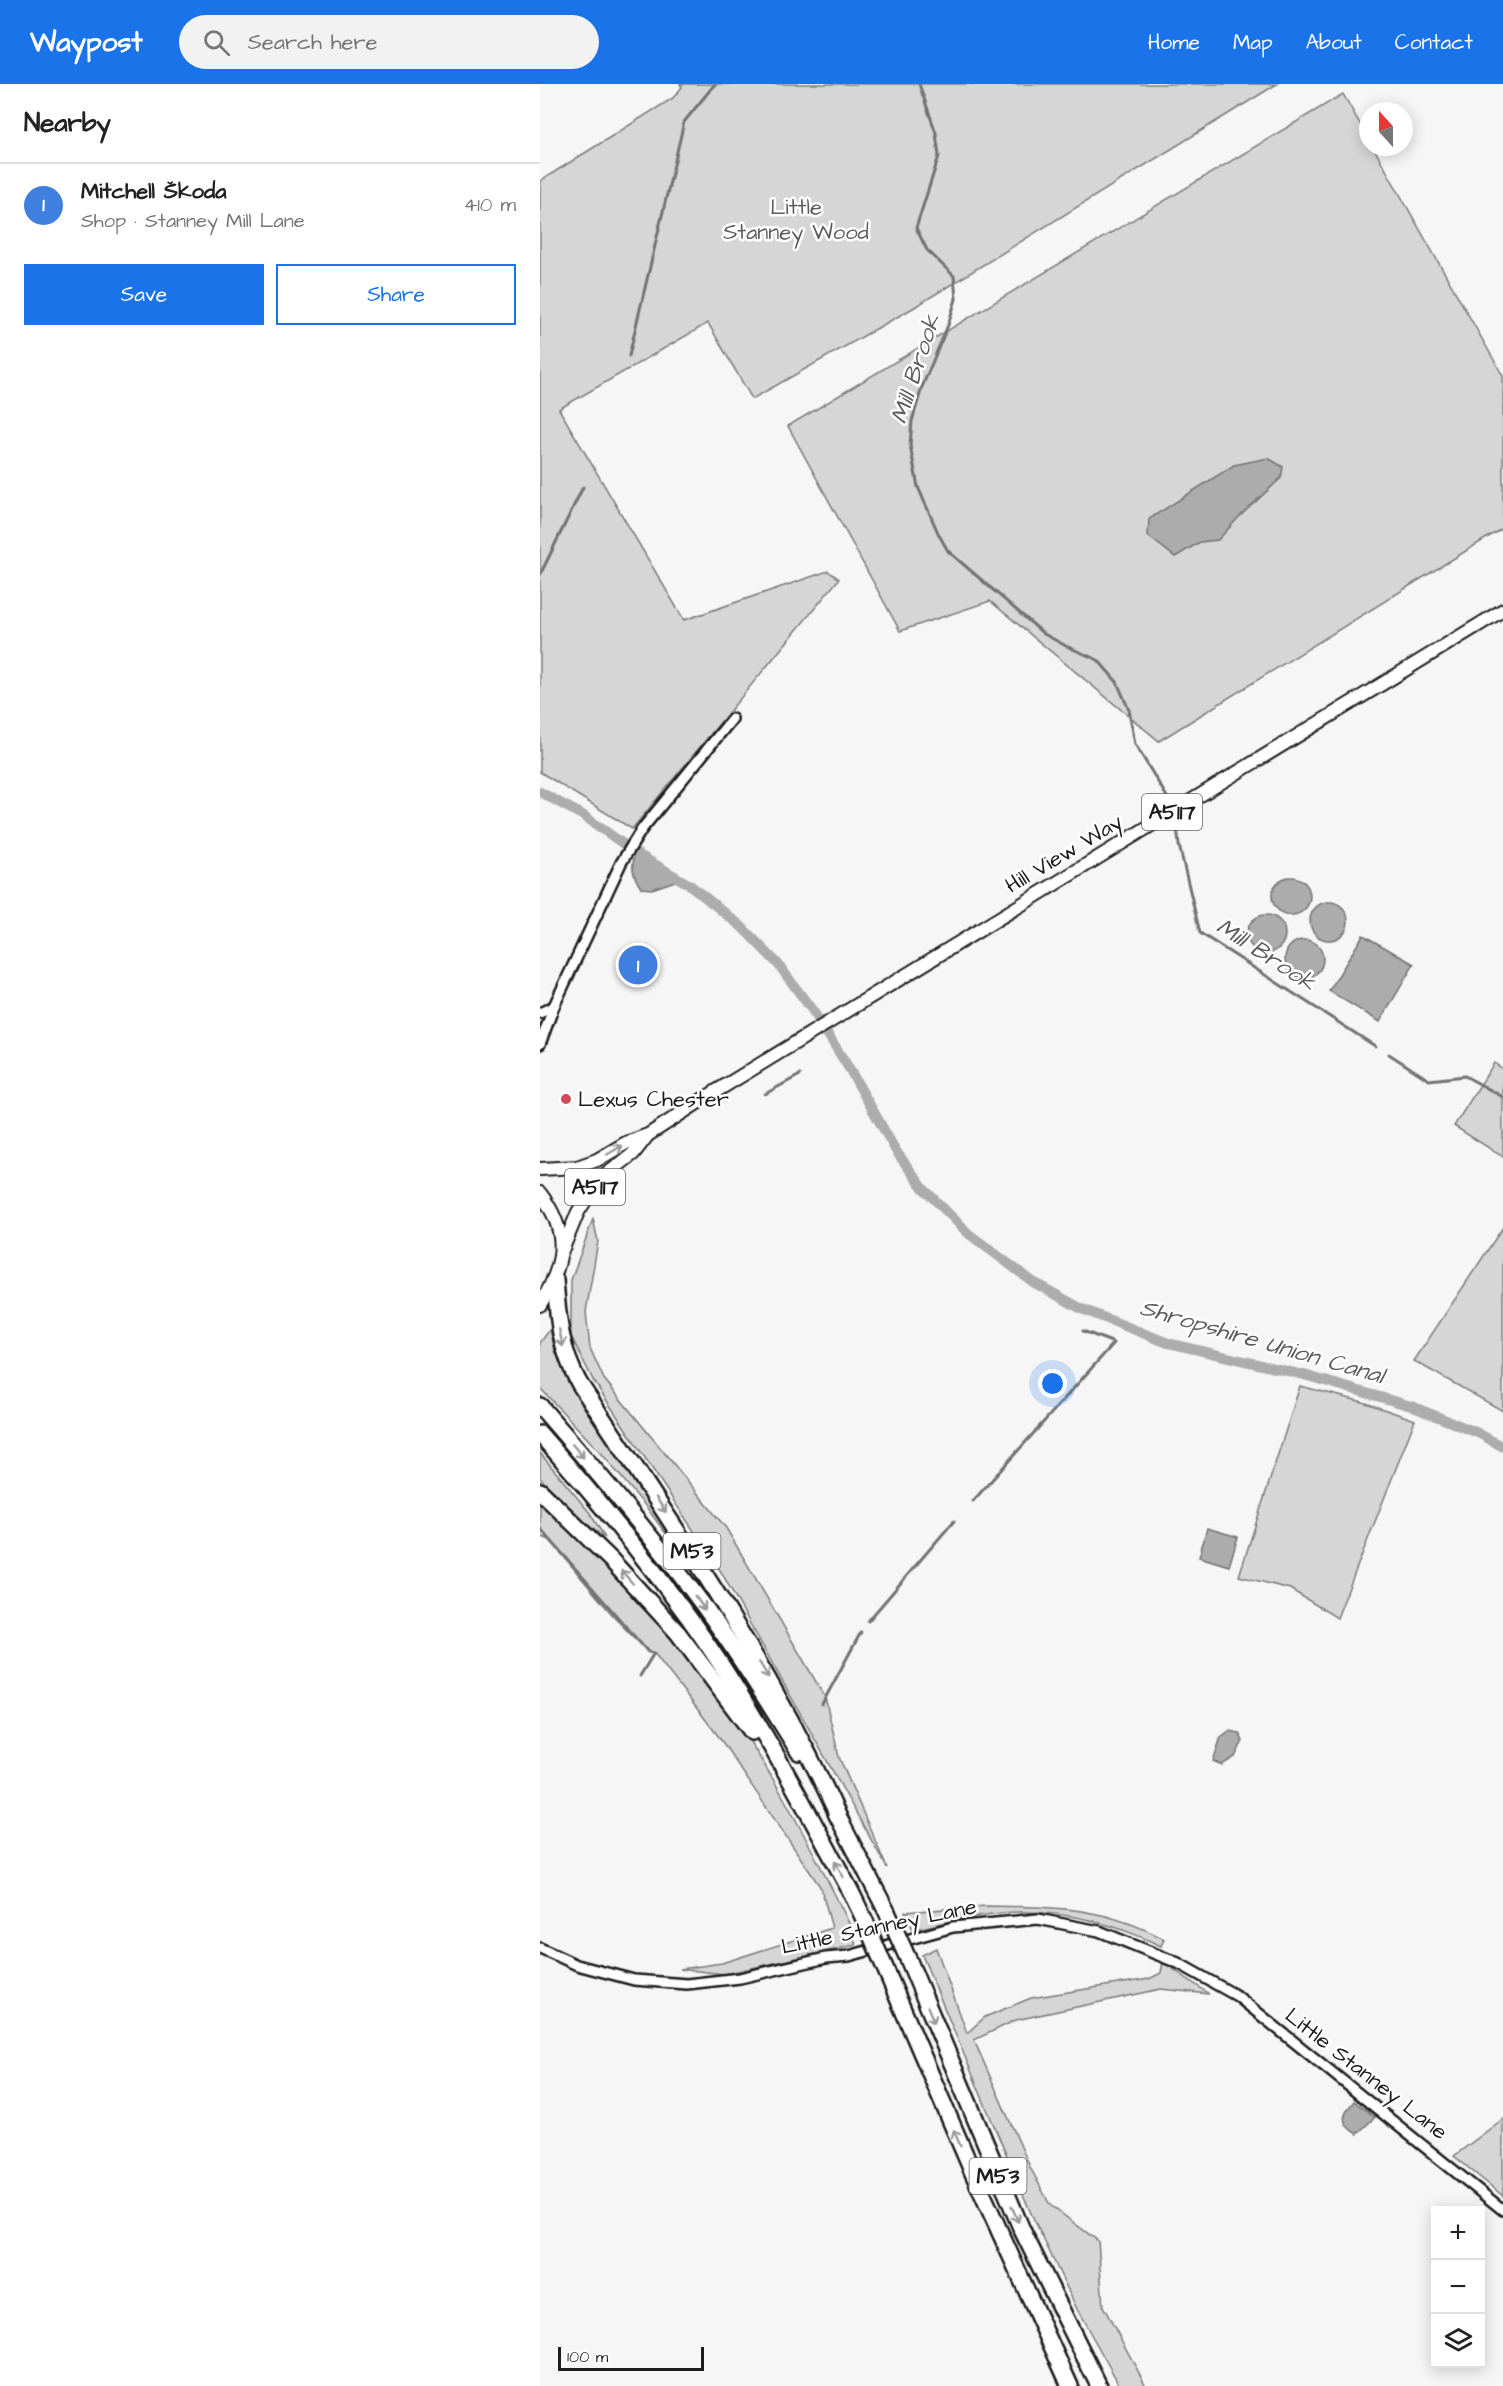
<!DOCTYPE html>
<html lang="en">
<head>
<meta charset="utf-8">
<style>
	:root { --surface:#fff; --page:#f2f2f2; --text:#222; --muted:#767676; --line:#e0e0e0; --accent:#1a73e8 }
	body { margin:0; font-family:"Architects Daughter",sans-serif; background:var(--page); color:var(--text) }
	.controls { position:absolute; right:18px; bottom:18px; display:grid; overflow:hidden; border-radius:0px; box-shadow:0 3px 15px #0003 }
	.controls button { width:54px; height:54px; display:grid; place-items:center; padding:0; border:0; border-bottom:2px solid var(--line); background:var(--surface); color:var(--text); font:30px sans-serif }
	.compass { position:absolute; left:819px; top:18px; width:54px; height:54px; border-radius:50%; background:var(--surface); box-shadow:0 3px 15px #0003; rotate:339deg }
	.scale { position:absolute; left:18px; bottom:15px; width:146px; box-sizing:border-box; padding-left:6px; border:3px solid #1c1c1c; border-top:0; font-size:16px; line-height:21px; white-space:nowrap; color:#1c1c1c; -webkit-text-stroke:4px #fff; paint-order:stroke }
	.you { position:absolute; left:513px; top:1300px; width:21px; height:21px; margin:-15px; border:4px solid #fff; border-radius:50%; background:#1a73e8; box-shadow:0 0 0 9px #1a73e833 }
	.badge { display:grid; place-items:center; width:39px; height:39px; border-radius:50%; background:var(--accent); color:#fff; font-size:20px; font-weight:700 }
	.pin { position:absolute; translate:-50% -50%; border:3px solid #fff; box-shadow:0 2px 6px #0006 }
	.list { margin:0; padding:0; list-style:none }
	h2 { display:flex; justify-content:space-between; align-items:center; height:78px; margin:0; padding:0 24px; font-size:26px }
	h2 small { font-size:20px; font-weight:400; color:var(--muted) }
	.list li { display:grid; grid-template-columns:39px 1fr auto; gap:18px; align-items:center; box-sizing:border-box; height:84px; padding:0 24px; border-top:2px solid var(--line) }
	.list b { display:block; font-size:22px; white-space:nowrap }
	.list p { margin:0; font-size:20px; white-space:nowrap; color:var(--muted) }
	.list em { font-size:20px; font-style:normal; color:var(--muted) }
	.actions { display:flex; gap:12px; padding:18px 24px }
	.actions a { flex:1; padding:14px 0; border:2px solid var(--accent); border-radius:0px; text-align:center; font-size:21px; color:var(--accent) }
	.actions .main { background:var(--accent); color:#fff }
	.icon { flex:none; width:33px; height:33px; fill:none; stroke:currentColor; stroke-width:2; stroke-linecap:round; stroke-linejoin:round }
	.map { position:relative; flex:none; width:963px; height:2302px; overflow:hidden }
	header { display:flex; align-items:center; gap:36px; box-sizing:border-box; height:84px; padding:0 30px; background:var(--accent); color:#fff }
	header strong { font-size:28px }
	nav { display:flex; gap:33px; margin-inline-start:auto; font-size:21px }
	.search { width:420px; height:54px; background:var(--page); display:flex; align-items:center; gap:15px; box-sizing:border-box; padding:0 21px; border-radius:33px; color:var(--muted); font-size:22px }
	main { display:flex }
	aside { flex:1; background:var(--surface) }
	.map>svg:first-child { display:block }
	.green { fill:#d6d6d6; stroke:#797979; stroke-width:1.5 }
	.water { fill:#acacac; stroke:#727272; stroke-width:1.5 }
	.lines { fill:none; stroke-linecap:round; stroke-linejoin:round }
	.stream { stroke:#727272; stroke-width:3 }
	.canal { stroke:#acacac; stroke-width:10 }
	.minor-casing { stroke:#1c1c1c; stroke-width:14 }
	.major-casing { stroke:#1c1c1c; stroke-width:16 }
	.highway-casing { stroke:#1c1c1c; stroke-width:20 }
	.minor { stroke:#fff; stroke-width:9 }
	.major { stroke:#fff; stroke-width:12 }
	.highway { stroke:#fff; stroke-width:15 }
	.highway-bridge-casing { stroke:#1c1c1c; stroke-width:20; stroke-linecap:butt }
	.highway-bridge { stroke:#fff; stroke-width:15 }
	.oneway { stroke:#999 }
	.poi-dot { fill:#d1495b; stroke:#fff; stroke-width:2 }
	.labels { text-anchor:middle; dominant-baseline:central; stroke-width:5; stroke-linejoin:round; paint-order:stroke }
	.shield { fill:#fff; stroke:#606060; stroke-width:1.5 }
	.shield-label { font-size:21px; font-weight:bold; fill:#1c1c1c }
	.park-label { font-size:22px; fill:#5d5d5d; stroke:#fff }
	.street-label { font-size:22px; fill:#1c1c1c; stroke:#fff }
	.poi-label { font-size:22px; fill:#1c1c1c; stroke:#fff; text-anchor:start }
	.water-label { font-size:24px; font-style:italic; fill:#5d5d5d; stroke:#fff }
</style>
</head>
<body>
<header>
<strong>Waypost</strong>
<div class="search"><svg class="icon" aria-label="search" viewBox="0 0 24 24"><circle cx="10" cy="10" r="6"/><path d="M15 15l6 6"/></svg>Search here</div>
<nav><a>Home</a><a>Map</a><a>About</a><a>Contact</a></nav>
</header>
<main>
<aside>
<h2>Nearby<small></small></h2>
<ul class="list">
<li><span class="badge" style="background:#3f7fe0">1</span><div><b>Mitchell Škoda</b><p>Shop · Stanney Mill Lane</p></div><em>410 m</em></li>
</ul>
<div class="actions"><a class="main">Save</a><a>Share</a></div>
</aside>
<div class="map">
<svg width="963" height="2302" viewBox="0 0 963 2302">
	<rect width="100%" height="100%" fill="#f6f6f6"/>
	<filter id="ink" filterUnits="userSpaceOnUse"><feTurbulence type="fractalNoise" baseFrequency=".0167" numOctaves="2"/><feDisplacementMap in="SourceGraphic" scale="12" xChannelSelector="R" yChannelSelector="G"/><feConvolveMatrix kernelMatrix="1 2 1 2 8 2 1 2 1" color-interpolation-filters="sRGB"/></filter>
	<g filter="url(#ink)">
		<g class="green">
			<path d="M140,0H737L373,224L212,315L168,239L19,325L144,536L288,487L299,495L92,745L0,688V97L133,14L142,3Z"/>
			<path d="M803,10L828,54V63H833L963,292V444L619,657L450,517L360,547L248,342Z"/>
			<path d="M954,979L963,985V1073L914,1042Z"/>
			<path d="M53,1135L58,1157L46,1228L50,1264L64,1295L186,1444L285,1613L299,1673L347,1784L180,1486L53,1296L31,1252V1196Z"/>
			<path d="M963,1143V1327L874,1277Z"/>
			<path d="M10,1245L15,1267L25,1289L152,1477L149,1481L107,1424L62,1370L0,1304V1259Z"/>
			<path d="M760,1302L823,1318L875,1336L797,1534L750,1505L699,1492Z"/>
			<path d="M0,1369L50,1429L65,1454L49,1442L0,1394Z"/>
			<path d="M0,1417C57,1472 114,1527 163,1590C222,1667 267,1754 310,1841L316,1861L184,1890L140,1885L182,1879L292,1844L281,1804L179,1653L114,1569C98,1567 26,1474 10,1456L0,1452Z"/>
			<path d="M446,1822C514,1823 562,1822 624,1855L621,1862C578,1841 530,1828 482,1828C446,1828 408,1838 373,1846L365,1828Z"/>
			<path d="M396,1864L427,1949L445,1933L491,1914L609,1895L621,1889L623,1878L669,1910L621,1905L476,1936L434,1956L490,2083L510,2121L558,2157L563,2222L606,2302H580L537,2225L490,2127L382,1871Z"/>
			<path d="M963,2035V2112L914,2072Z"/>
		</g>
		<g class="water">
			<path d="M728,374L743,383L741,394L698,434L678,456L660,458L635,473L608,452L609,435L694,381Z"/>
			<path d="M96,769L141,795L112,805L101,804C93,792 90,782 96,769Z"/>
			<circle cx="751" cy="812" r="19"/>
			<circle cx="789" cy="837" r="19"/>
			<circle cx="726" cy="850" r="19"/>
			<path d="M823,851L874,880L840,938L789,907Z"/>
			<circle cx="764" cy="875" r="19"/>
			<path d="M667,1444L698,1453L689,1482L659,1473Z"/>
			<path d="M689,1647L699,1649L703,1657L695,1673L682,1681L673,1677L681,1653Z"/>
			<path d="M814,2017L835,2033L817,2050C799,2039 802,2031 814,2017Z"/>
		</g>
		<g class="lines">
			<g class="stream">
				<path d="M379,0L396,49L399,72L376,144L387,166L414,192L416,215L408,241L382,303L372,337L370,361L378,403L399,451L408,467L504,550L526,562L558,576L577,598L589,626L595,660L627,713"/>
				<path d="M89,272L144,38L175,0"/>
				<path d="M0,491L43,403"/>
				<path d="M637,742L639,761L660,849L835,962"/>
				<path d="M849,970L889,996L925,992L963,1013"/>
				<path d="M225,1010L260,991"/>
				<path d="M433,1417L574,1259L543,1247"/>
				<path d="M0,1444L108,1568L114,1569L100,1592"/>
				<path d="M328,1537L414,1437"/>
				<path d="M282,1620L321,1548"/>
			</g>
			<path class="canal" d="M0,708L44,732L96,769L150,801L202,843L238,880L275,930L310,986L356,1067L383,1104L429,1150L493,1198L542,1225L628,1259L764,1291L871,1322L938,1349L963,1363"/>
			<defs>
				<g id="minor">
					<path d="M0,929L14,922"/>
					<path d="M0,960L14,922L81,779L102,745L192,635"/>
					<path d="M0,1864L37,1881L94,1896L147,1900L200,1894L286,1874L309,1872L413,1843L498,1835L559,1847L638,1879L697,1912L963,2126"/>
				</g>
				<g id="major">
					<path d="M0,1085L37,1083L57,1076L86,1059L108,1051L165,1014L963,526"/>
					<path d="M0,1109C31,1150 24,1181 0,1221"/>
					<path d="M21,1169L38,1128L52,1106L67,1090L93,1070L107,1052"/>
				</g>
				<g id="highway">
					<path d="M15,1196C18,1235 20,1264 39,1299C135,1443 229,1579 301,1738"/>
					<path d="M0,1322C57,1388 114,1454 166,1525C199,1571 229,1619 259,1668"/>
					<path d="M0,1350C52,1409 102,1470 149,1534C211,1620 261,1715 311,1808L325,1837"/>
					<path d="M0,1407L71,1476L138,1549L212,1648"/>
					<path d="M296,1729L347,1828"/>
					<path d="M369,1877L482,2146L559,2302"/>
					<path d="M345,1884L433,2089L530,2302"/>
				</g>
			</defs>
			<use href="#minor" class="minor-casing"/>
			<use href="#major" class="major-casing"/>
			<use href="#highway" class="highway-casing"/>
			<use href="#minor" class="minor"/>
			<use href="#major" class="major"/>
			<use href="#highway" class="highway"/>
			<defs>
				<g id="highway-bridge">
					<path d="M347,1828L369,1877"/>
					<path d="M325,1837L345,1884"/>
				</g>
			</defs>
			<use href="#highway-bridge" class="highway-bridge-casing"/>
			<use href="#highway-bridge" class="highway-bridge"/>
		</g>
		<defs><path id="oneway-shaft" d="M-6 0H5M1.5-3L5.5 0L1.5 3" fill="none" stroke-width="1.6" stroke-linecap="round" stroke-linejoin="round" transform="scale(1.5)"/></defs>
		<g class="oneway">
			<use href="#oneway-shaft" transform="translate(75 1066) rotate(-30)"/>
			<use href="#oneway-shaft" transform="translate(21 1254) rotate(78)"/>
			<use href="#oneway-shaft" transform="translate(38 1367) rotate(49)"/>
			<use href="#oneway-shaft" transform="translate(121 1421) rotate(56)"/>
			<use href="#oneway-shaft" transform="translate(87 1493) rotate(-132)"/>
			<use href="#oneway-shaft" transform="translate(160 1519) rotate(53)"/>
			<use href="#oneway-shaft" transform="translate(224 1586) rotate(59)"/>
			<use href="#oneway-shaft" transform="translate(299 1785) rotate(-119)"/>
			<use href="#oneway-shaft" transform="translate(391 1931) rotate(68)"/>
			<use href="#oneway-shaft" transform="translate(417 2054) rotate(-113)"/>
			<use href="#oneway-shaft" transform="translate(475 2130) rotate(67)"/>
		</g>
	</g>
	<circle class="poi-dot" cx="26" cy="1015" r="6"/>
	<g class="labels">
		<g class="shield">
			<rect x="602" y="710" width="60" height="36" rx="4.5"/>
			<rect x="25" y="1085" width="60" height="36" rx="4.5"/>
			<rect x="123.5" y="1449" width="57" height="36" rx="4.5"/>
			<rect x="429.5" y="2074" width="57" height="36" rx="4.5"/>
		</g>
		<g class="shield-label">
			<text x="632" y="728">A5117</text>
			<text x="55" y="1103">A5117</text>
			<text x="152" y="1467">M53</text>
			<text x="458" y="2092">M53</text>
		</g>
		<g class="park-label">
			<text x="256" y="123">Little<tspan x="256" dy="25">Stanney Wood</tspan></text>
		</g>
		<g class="street-label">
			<text transform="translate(524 770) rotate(-31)">Hill View Way</text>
			<text transform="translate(339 1843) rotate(-12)">Little Stanney Lane</text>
			<text transform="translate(826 1990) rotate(38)">Little Stanney Lane</text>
		</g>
		<g class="poi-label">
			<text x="38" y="1015">Lexus Chester</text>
		</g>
		<g class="water-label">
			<text transform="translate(376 285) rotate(-72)">Mill Brook</text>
			<text transform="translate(726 871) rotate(33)">Mill Brook</text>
			<text transform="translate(722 1258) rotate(16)">Shropshire Union Canal</text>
		</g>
	</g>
</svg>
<div class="controls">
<button>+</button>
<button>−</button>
<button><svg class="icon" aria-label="layers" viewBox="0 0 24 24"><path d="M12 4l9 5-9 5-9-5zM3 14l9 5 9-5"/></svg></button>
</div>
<svg class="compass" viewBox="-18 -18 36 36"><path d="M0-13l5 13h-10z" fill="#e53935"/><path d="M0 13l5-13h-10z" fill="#767676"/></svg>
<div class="scale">100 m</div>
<div class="you"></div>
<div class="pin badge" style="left:98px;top:881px;background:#3f7fe0">1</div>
</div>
</main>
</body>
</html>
